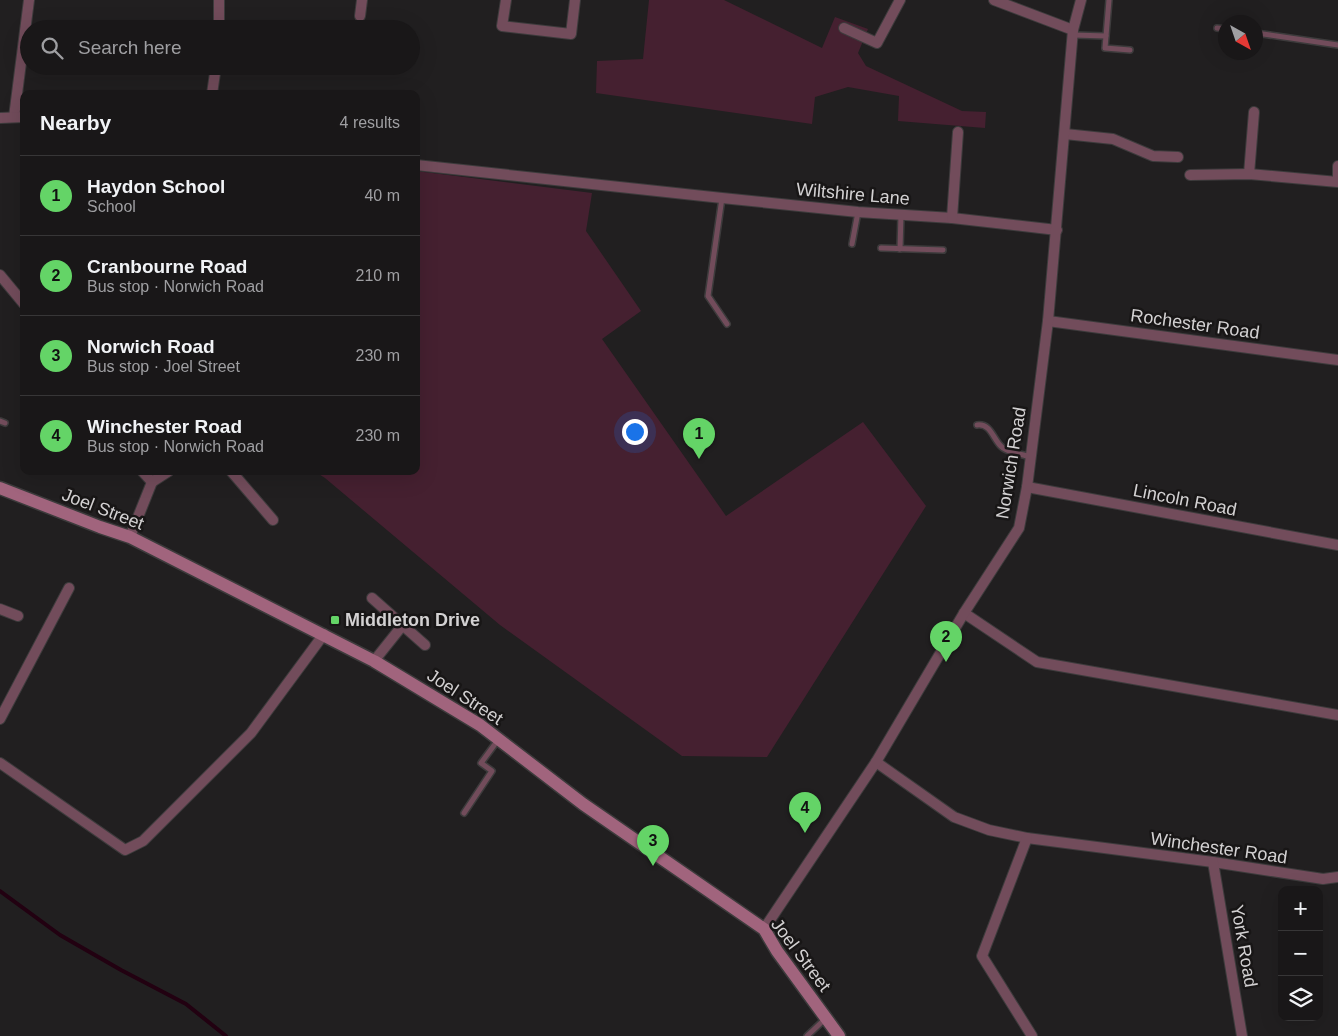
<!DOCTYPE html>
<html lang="en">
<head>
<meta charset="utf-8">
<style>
	:root { --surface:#191718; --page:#262425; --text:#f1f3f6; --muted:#9f9fa2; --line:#373637; --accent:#64d467 }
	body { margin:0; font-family:Arial,sans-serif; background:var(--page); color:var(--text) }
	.controls { position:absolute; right:15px; bottom:15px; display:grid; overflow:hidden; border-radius:10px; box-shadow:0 5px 20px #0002 }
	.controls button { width:45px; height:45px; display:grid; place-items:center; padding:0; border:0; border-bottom:1px solid var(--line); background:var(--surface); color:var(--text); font:25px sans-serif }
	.compass { position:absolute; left:1218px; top:15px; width:45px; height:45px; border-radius:50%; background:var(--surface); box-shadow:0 5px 20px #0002; rotate:140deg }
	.you { position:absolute; left:634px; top:431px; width:18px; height:18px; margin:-12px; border:4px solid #fff; border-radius:50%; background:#1a73e8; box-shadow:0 0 0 8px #1a73e833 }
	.badge { display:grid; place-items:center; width:32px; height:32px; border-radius:50%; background:var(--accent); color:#111; font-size:16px; font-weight:700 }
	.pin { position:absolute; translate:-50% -41px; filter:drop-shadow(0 1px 2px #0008) }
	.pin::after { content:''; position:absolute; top:26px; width:18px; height:15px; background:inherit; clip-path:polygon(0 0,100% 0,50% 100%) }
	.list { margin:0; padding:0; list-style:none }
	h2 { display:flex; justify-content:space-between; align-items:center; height:65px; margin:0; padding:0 20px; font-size:21px }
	h2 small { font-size:16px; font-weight:400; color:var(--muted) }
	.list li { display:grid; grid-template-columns:32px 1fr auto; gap:15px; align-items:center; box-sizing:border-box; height:80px; padding:0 20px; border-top:1px solid var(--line) }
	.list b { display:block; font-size:19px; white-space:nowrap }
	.list p { margin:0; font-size:16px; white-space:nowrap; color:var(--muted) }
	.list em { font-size:16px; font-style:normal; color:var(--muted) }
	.icon { flex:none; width:28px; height:28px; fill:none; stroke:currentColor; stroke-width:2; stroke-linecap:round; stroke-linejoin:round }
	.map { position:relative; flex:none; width:1338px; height:1036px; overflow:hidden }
	.search { position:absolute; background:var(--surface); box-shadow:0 5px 20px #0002; left:20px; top:20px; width:400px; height:55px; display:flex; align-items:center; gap:12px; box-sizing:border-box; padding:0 18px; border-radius:28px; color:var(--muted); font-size:19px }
	.panel { position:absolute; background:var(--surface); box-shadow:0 5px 20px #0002; left:20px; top:90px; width:400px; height:385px; border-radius:10px }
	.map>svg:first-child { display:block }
	.green { fill:#452030 }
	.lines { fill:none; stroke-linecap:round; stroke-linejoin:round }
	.stream { stroke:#220111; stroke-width:4 }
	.lane-casing { stroke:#3d3b3c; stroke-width:8 }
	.street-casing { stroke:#3d3b3c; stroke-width:12 }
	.secondary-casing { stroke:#3d3b3c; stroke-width:15 }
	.lane { stroke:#724c5b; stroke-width:5 }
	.street { stroke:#724c5b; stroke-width:10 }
	.secondary { stroke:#a1647d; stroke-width:12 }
	.poi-dot { fill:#64d467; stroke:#181616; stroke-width:2 }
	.labels { text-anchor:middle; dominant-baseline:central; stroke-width:5; stroke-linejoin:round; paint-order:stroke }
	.street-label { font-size:18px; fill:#d3d1d2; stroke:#181616 }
	.poi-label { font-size:18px; font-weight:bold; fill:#d3d1d2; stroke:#181616; text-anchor:start }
</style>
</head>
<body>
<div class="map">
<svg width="1338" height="1036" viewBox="0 0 1338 1036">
	<rect width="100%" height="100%" fill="#211f20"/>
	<g class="green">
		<path d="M649,0H724L822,48L835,17L868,29L858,53L866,66L962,111L986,112L985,128L898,121L899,96L848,87L815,97L812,124L596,93L597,61L643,59Z"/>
		<path d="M416,171L592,193L586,231L641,311L602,339L726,516L863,422L926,506L767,757L682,756L500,625L325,478L314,471H416Z"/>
	</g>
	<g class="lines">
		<path class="stream" d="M0,891L60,935L121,970L186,1004L226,1036"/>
		<defs>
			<g id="lane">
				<path d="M1109,0L1105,48L1130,50"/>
				<path d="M1217,28L1226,29"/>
				<path d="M1256,33L1338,45"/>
				<path d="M1074,35L1106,36"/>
				<path d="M722,198L708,296L727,324"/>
				<path d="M852,244L858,212"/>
				<path d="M881,248L943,250"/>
				<path d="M900,249L901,215"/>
				<path d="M0,421L5,423"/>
				<path d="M977,425C992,423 993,441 1003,448C1010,453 1022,454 1030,457"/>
				<path d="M464,813L492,771L481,763L498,740"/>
				<path d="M807,1036L825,1019"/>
			</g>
			<g id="street">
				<path d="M506,0L502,26L571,34L575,0"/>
				<path d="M994,0L1073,30"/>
				<path d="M360,16L362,0"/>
				<path d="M844,28L877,43L900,0"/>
				<path d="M219,29V0"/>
				<path d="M212,94L216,66"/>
				<path d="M14,117L29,0"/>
				<path d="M0,118L24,117"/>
				<path d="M1065,134L1113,139L1153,156L1178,157"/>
				<path d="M416,165L722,198L858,212L952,218L1057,230"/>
				<path d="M1249,174L1254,112"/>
				<path d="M1190,175L1249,174L1338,182V166"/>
				<path d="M952,218L958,132"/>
				<path d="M0,275L24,304"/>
				<path d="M1048,321L1338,360"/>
				<path d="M142,471L152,482"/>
				<path d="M231,471L273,520"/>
				<path d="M1027,487L1338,545"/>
				<path d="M130,537L152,482L169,471"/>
				<path d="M372,598L425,645"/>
				<path d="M0,609L18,616"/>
				<path d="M964,613L1037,662L1338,715"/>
				<path d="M374,661L402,626"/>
				<path d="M0,719L69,588"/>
				<path d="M876,762L954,817L989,830L1027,838L1213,862L1323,879L1338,877"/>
				<path d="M0,763L125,850L143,841L251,733L324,634"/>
				<path d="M1027,838L982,956L1032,1036"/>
				<path d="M1213,862L1242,1036"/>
				<path d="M764,929L876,762L964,613L1019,528L1027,487L1048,321L1073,30L1081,0"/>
			</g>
			<path id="secondary" d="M0,488L100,527L130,537L374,661L480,725L583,804L764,929L777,951L839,1036"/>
		</defs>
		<use href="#lane" class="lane-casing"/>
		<use href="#street" class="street-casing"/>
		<use href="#secondary" class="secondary-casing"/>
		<use href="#lane" class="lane"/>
		<use href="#street" class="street"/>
		<use href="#secondary" class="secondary"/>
	</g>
	<rect class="poi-dot" x="330" y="615" width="10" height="10" rx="2.5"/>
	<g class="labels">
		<g class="street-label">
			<text transform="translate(853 194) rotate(5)">Wiltshire Lane</text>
			<text transform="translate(1195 324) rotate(8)">Rochester Road</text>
			<text transform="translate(1011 463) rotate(-81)">Norwich Road</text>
			<text transform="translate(1185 500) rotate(11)">Lincoln Road</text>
			<text transform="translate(103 509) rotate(21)">Joel Street</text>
			<text transform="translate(465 697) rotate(33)">Joel Street</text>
			<text transform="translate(1219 848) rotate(8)">Winchester Road</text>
			<text transform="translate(1244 946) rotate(80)">York Road</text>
			<text transform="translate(801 955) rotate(53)">Joel Street</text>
		</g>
		<g class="poi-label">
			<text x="345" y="620">Middleton Drive</text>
		</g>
	</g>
</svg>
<div class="controls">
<button>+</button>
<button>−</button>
<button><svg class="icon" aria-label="layers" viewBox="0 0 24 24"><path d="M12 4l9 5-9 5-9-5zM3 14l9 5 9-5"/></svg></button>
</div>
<svg class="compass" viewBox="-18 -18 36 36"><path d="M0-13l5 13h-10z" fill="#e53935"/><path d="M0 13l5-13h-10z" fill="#9f9fa2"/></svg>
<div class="you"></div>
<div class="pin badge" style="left:699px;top:459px">1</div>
<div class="pin badge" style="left:946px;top:662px">2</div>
<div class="pin badge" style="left:653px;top:866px">3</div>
<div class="pin badge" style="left:805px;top:833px">4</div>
<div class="search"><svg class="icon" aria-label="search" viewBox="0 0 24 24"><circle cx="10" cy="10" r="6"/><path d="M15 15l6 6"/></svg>Search here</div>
<section class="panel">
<h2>Nearby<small>4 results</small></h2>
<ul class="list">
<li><span class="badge">1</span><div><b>Haydon School</b><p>School</p></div><em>40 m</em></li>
<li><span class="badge">2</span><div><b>Cranbourne Road</b><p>Bus stop · Norwich Road</p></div><em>210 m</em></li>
<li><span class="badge">3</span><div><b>Norwich Road</b><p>Bus stop · Joel Street</p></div><em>230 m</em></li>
<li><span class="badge">4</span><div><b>Winchester Road</b><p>Bus stop · Norwich Road</p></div><em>230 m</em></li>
</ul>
</section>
</div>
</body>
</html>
